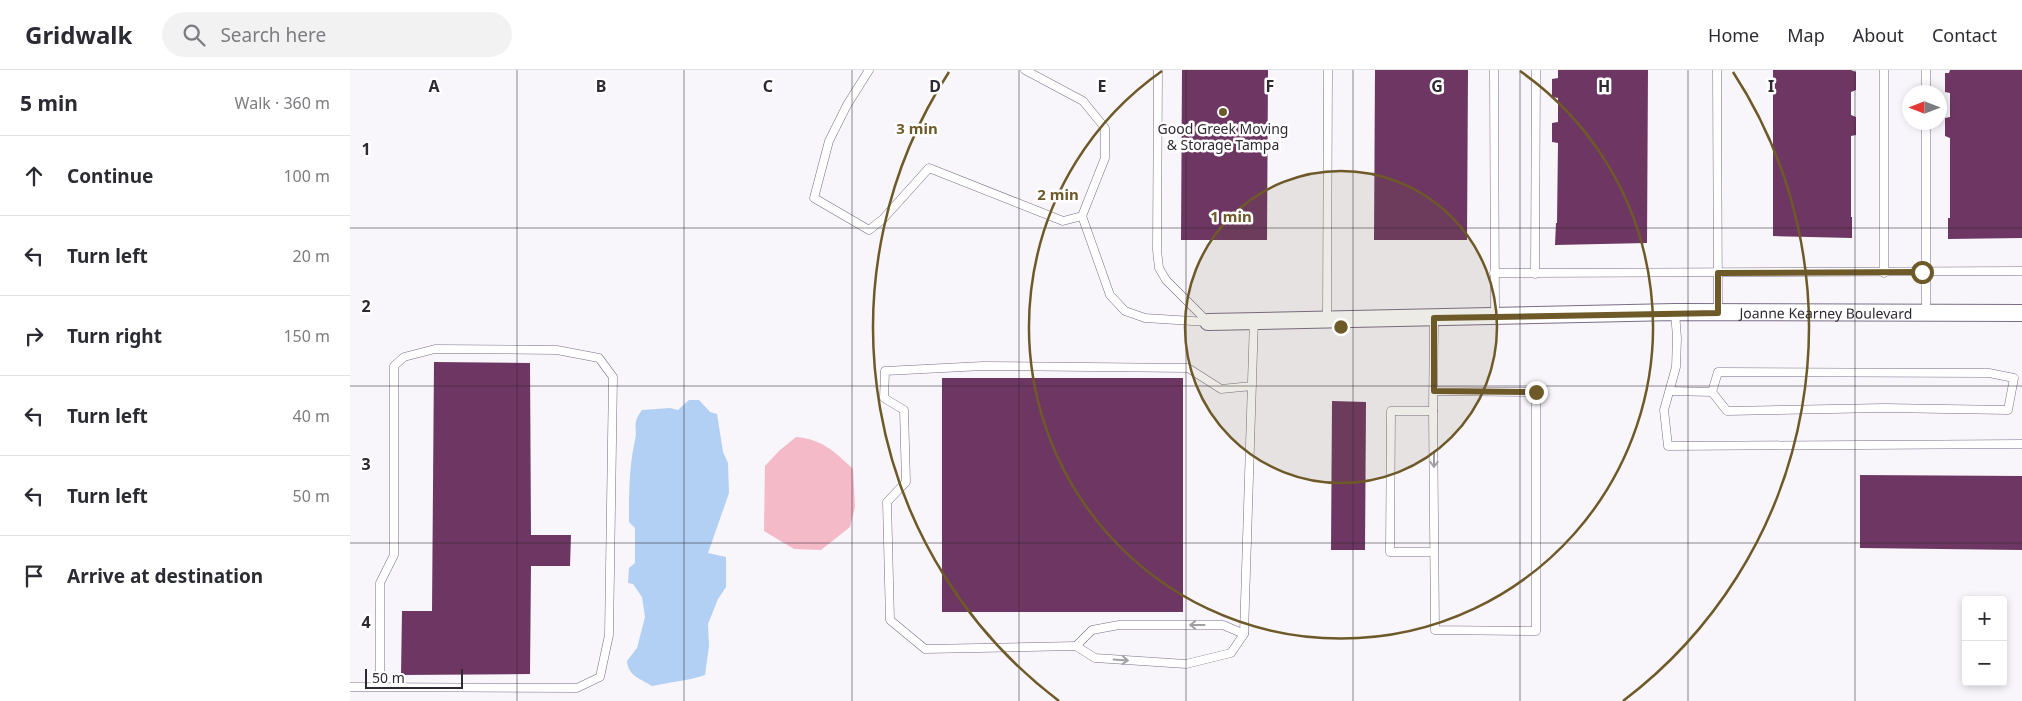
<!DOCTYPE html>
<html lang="en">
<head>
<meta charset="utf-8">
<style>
	:root { --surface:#fff; --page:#f2f2f3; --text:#2b2b33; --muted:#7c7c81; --line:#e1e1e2 }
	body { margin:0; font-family:"Noto Sans",sans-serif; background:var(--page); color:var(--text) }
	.controls { position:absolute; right:15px; bottom:15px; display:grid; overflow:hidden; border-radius:5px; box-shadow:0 2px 8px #0003 }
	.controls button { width:45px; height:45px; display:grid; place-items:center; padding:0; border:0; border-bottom:1px solid var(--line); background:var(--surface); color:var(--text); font:25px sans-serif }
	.compass { position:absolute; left:1552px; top:15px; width:45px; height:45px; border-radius:50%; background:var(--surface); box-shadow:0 2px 8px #0003; rotate:270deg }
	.scale { position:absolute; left:15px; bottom:12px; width:98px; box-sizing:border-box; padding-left:5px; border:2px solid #2f2934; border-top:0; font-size:14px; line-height:18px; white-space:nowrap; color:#2f2934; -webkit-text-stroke:4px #fff; paint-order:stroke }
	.stop { position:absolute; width:15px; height:15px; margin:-11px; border:4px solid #6e5928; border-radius:50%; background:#fff }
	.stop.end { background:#6e5928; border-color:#fff; box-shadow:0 1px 5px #0008 }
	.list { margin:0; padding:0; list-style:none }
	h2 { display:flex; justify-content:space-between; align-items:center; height:65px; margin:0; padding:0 20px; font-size:21px }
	h2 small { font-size:16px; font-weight:400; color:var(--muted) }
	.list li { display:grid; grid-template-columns:32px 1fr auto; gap:15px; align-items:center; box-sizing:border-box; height:80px; padding:0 20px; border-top:1px solid var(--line) }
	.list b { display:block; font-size:19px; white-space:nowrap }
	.list em { font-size:16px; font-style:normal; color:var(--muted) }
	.icon { flex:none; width:28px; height:28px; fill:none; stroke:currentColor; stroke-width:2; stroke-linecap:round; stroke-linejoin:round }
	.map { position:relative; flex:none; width:1672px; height:631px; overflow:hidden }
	header { display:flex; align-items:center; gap:30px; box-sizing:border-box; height:70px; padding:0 25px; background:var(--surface); border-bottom:1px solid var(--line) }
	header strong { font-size:24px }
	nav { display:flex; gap:28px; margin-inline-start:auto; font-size:18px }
	.search { width:350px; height:45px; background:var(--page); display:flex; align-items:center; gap:12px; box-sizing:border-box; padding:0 18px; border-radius:28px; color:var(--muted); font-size:19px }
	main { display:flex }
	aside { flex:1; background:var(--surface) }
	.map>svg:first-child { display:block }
	.green { fill:#f5bac8 }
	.water { fill:#b1d0f3 }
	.building { fill:#6e3763 }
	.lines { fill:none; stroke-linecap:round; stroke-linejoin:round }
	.lane-casing { stroke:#7b6d88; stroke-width:9 }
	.street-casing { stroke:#7b6d88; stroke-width:18 }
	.lane { stroke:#fff; stroke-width:8 }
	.street { stroke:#fff; stroke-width:16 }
	.oneway { stroke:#a19fa4 }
	.route { stroke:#6e5928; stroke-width:6 }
	.grid { fill:none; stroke:#2f2934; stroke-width:1; stroke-opacity:0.55 }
	.ring { fill:none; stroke:#6e5928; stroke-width:2.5 }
	.poi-dot { fill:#6e5928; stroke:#fff; stroke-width:2 }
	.labels { text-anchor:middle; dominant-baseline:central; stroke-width:5; stroke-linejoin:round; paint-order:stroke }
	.poi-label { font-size:14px; fill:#2f2934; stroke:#fff }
	.street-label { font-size:14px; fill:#2f2934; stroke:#fff }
	.grid-label { font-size:16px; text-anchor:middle; font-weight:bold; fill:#2f2934; stroke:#fff; stroke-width:5; stroke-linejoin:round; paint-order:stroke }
	.centre { fill:#6e5928; stroke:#fff; stroke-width:2.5 }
	.ring-label { font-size:15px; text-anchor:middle; font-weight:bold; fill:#6e5928; stroke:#fff; stroke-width:5; stroke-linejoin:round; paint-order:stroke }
</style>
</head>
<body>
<header>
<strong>Gridwalk</strong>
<div class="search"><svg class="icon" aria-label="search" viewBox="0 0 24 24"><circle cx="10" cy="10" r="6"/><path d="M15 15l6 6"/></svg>Search here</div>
<nav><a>Home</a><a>Map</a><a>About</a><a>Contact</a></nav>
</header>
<main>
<aside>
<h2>5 min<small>Walk · 360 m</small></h2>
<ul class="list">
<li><svg class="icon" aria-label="ahead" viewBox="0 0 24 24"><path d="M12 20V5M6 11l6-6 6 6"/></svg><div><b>Continue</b></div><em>100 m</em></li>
<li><svg class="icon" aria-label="left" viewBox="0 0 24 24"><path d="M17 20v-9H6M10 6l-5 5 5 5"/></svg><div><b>Turn left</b></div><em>20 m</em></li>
<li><svg class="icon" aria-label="right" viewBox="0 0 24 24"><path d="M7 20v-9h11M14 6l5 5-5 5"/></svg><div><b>Turn right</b></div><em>150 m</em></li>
<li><svg class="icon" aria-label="left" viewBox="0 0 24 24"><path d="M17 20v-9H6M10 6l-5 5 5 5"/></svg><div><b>Turn left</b></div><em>40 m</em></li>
<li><svg class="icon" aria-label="left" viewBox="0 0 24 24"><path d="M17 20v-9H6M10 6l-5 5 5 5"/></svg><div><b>Turn left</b></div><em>50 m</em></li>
<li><svg class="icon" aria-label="arrive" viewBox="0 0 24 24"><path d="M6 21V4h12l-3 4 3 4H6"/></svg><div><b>Arrive at destination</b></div></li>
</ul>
</aside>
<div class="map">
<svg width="1672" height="631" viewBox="0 0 1672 631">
	<rect width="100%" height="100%" fill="#f8f5fb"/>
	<path class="green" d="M446,367C472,369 485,382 503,399L505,437L500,457L471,480L444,479L414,461L415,396L429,381Z"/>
	<path class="water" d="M339,330H349L360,342L367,344L373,382L378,393L379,423L358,483L376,487V517L368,529L358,554L359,576L355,605C338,611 320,612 302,616C291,609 278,606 277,591L287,578L295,547L292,527L283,514L278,513L279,498L285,493V458L279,452C279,424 279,397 285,370C288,356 281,355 292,340L320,338L328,340Z"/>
	<g class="building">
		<path d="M832,0H918L917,170H831Z"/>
		<path d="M1025,0H1118L1117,170H1024Z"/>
		<path d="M1208,0H1298L1297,173L1205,175L1206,153H1207L1208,73L1202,72V53L1208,52V28L1202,27V9L1208,8Z"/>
		<path d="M1423,0H1501L1506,2V20L1501,22V45L1506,47V65L1501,66V147H1502V168L1423,166Z"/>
		<path d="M1600,0H1672V168L1598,169V148H1600V68L1595,66V48L1600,47V23L1595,22V3H1599Z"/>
		<path d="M84,292L180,293L181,465H221L220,496H181L180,604L51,605L52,541H82Z"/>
		<rect x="592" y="308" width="241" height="234"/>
		<path d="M982,331L1016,332L1015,480H981Z"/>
		<path d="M1510,405L1672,406V480L1510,478Z"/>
	</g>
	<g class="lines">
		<defs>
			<g id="lane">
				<path d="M519,0L497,35L479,71L464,128L519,160L533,149L579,98L713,151L732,146L755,88V58L733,31L675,0"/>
				<path d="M808,0L807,180L809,198L816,210L858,252"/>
				<path d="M1144,0L1145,247"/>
				<path d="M1367,0L1368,243"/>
				<path d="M1576,22V0"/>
				<path d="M1576,52V243"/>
				<path d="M732,146L760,225L775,241L795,248L858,252"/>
				<path d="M1144,203L1672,201"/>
				<path d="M1534,203V0"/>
				<path d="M1185,204L1186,0"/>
				<path d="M1325,242L1327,268L1326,297L1314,340L1318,376L1672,374"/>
				<path d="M977,248L978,0"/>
				<path d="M902,316L871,319L838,298L633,296L535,301L534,328L554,340L556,412L537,432L540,550L575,579L726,576L745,588L836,594L881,583L894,564L904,249"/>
				<path d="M1083,321L1186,322V561L1085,560L1083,341L1084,247"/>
				<path d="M1320,321L1362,322L1377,341L1534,338L1658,340L1664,308L1639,303L1368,302L1362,322"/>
				<path d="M1083,341H1041L1040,482H1084"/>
				<path d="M726,576L742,560L769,555H873L894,564"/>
				<path d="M0,617L227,618L250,607L259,565L263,307L249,288L207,280L85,279L54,287L44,296V485L30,513V617"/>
			</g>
			<g id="street">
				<path id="s1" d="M858,252L1325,242L1672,243"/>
			</g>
		</defs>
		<use href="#lane" class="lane-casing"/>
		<use href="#street" class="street-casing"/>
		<use href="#lane" class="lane"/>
		<use href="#street" class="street"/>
	</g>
	<defs><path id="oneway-shaft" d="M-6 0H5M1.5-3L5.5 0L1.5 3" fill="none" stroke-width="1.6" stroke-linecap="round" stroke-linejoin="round" transform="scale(1.25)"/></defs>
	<g class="oneway">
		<use href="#oneway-shaft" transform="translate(1084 390) rotate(90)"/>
		<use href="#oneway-shaft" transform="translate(847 555) rotate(180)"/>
		<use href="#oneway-shaft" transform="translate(771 590) rotate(4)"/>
	</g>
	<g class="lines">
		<path class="route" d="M1186,322L1084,321V248L1368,243V203L1572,202"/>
	</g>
	<path class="grid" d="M167,0V631M334,0V631M502,0V631M669,0V631M836,0V631M1003,0V631M1170,0V631M1338,0V631M1505,0V631M0,158H1672M0,316H1672M0,473H1672"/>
	<circle cx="991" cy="257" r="156" fill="#6e5928" fill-opacity=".12"/>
	<g class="ring">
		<circle cx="991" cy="257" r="156"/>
		<path d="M1170 1A312 312 0 1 1 812 1"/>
		<path d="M709 631A468 468 0 0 1 599 2M1383 2A468 468 0 0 1 1273 631"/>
	</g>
	<circle class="poi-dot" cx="873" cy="42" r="5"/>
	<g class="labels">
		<g class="poi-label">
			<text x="873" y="58">Good Greek Moving<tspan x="873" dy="16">&amp; Storage Tampa</tspan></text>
		</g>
		<g class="street-label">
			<text stroke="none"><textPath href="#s1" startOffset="618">Joanne Kearney Boulevard</textPath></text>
		</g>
	</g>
	<g class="grid-label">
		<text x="84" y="22">A</text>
		<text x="251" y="22">B</text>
		<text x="418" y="22">C</text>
		<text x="585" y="22">D</text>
		<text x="752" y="22">E</text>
		<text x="920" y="22">F</text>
		<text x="1087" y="22">G</text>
		<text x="1254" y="22">H</text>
		<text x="1421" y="22">I</text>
		<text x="16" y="85">1</text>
		<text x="16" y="242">2</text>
		<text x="16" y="400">3</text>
		<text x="16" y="558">4</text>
	</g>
	<circle cx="991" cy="257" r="8" class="centre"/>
	<g class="ring-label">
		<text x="567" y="64">3 min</text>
		<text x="708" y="130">2 min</text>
		<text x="881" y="152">1 min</text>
	</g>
</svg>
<div class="controls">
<button>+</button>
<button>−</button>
</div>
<svg class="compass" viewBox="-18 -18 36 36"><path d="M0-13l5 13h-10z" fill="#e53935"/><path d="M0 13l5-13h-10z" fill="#7c7c81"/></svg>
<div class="scale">50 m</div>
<div class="stop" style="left:1572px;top:202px"></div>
<div class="stop end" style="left:1186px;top:322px"></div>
</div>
</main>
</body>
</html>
